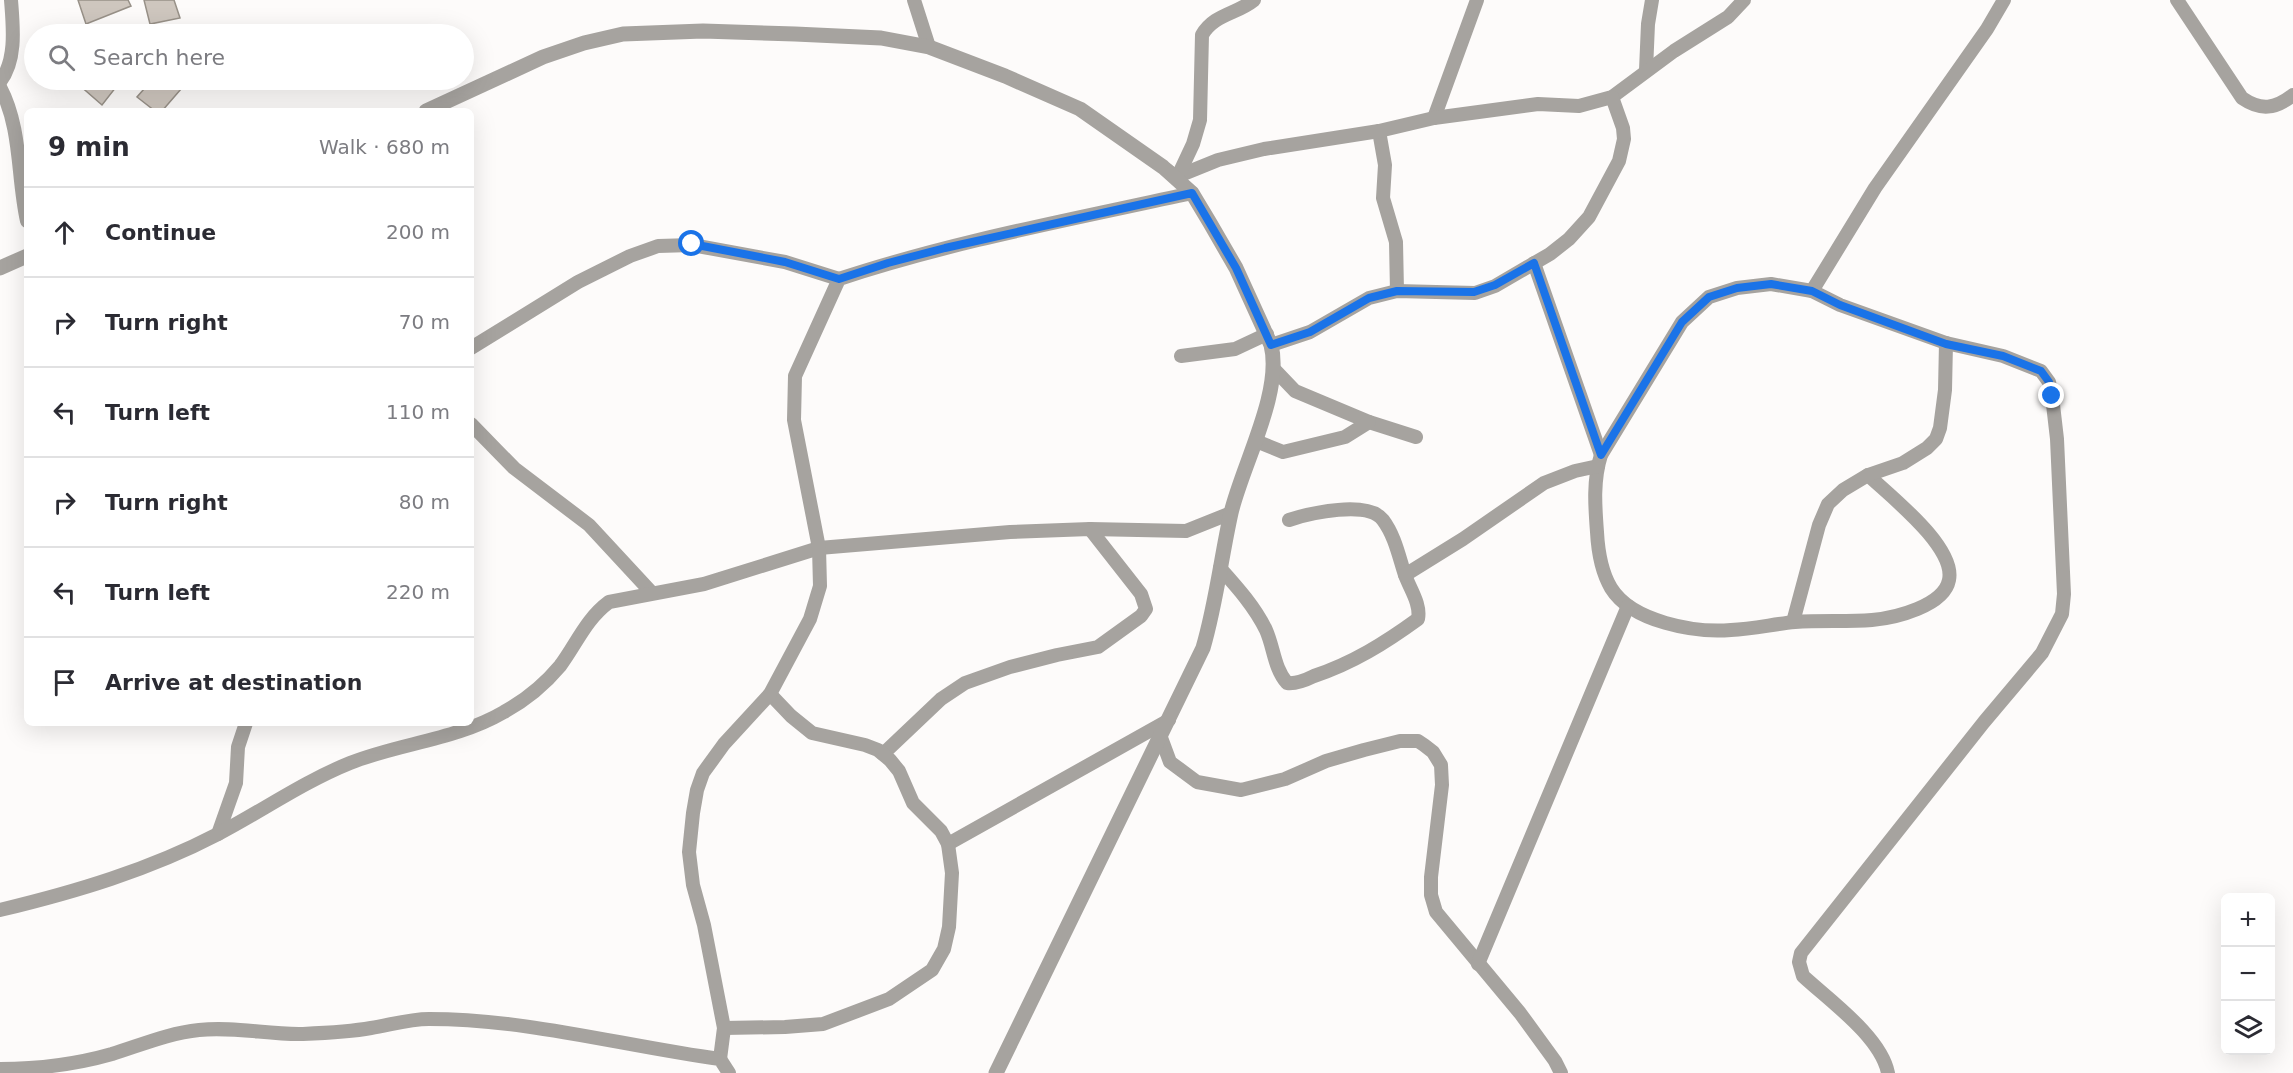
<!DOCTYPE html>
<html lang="en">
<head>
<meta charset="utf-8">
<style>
	:root { --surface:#fff; --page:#f7f7f7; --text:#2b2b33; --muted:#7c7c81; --line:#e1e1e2 }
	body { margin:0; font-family:"DejaVu Sans",sans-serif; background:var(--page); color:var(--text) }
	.controls { position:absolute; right:18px; bottom:18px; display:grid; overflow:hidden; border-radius:9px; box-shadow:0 6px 24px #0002 }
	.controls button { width:54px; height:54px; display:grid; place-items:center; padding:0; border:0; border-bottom:2px solid var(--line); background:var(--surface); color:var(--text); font:30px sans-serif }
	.stop { position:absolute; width:18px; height:18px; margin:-14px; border:4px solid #1a73e8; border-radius:50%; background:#fff }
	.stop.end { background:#1a73e8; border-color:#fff; box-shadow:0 2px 6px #0008 }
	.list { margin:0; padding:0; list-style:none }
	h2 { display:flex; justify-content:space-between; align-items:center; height:78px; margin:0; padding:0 24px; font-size:26px }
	h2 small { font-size:20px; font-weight:400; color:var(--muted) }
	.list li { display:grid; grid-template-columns:39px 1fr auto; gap:18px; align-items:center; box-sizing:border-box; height:90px; padding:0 24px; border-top:2px solid var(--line) }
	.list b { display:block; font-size:22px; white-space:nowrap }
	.list em { font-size:20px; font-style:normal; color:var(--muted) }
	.icon { flex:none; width:33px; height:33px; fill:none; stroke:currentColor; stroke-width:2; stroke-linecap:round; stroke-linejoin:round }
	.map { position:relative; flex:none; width:2293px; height:1073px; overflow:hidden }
	.search { position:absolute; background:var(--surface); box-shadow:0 6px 24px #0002; left:24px; top:24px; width:450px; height:66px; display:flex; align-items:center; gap:15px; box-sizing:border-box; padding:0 21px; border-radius:33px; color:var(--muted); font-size:22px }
	.panel { position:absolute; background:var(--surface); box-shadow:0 6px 24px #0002; left:24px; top:108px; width:450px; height:618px; border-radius:9px }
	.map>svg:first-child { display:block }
	.building { fill:#cec6be; stroke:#989188; stroke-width:1.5 }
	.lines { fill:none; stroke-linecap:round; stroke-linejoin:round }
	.minor { stroke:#a6a39f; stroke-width:14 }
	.tertiary { stroke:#a6a39f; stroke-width:15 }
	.route { stroke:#1a73e8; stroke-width:8 }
</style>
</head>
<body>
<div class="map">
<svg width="2293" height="1073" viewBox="0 0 2293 1073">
	<rect width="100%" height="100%" fill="#fdfbfa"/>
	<g class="building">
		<path d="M78,0H128L131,6L86,24Z"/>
		<path d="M144,0H174L180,18L150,24Z"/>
		<path d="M83,80H117L120,82L102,105L78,84Z"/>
		<path d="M152,80H172L181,89L162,111H155L137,97Z"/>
	</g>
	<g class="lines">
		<g class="minor">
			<path d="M914,0L929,47"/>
			<path d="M2177,0L2242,98C2261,111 2275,109 2293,95"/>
			<path d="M1646,70L1648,24L1652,0"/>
			<path d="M0,82C17,60 13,26 11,0"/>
			<path d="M0,87C22,129 17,176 27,221"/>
			<path d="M1434,118L1477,0"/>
			<path d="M1379,131L1385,165L1383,198L1396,242L1397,291"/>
			<path d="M1167,170L1176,177L1218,160L1264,149L1379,131L1434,118L1538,104L1579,106L1612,97L1674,51L1728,17L1744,0"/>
			<path d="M1178,176L1193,144L1200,120L1202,35C1214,14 1237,14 1254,0"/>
			<path d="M1534,263L1601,455"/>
			<path d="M1812,291L1875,188L1987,29L2004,0"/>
			<path d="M1271,345L1310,332L1369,298L1397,291L1475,293L1495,286L1550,254L1569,239L1589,217L1619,161L1624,139L1623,128L1612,97"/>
			<path d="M471,348L578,282L630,256L658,246L692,245L785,262L839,279"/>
			<path d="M1181,356L1235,349L1267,334"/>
			<path d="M1274,369L1295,391L1369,422L1416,437"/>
			<path d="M471,424L514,468L589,525L652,593"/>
			<path d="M1256,441L1283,452L1345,437L1369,422"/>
			<path d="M1868,475C1890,496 1956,547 1949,580C1944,606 1895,618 1872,620C1847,622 1821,620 1795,622C1774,624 1753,629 1731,630C1695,633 1632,622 1611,588C1601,571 1598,551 1597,532C1595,506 1593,480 1601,455L1682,322L1709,297L1737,288L1771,284L1812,291L1840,305L1946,343L2003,356L2041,371L2049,382L2052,396L2057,439L2064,594L2062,614L2042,653L1984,722L1801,953L1799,962L1803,976C1830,1001 1881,1037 1888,1073"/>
			<path d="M1220,568C1237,587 1255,607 1266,630C1274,648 1274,668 1287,683C1296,684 1306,680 1314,676C1353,663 1385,643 1418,619C1421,604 1410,589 1405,575C1399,557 1395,536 1383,520C1368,500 1310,513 1289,520"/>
			<path d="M1405,575L1463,539L1544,483L1575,471L1598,466"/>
			<path d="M1793,622L1819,525L1828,504L1843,490L1868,475L1903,463L1927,448L1936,439L1940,428L1945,390L1946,343"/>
			<path d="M1160,735L1170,762L1197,782L1241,790L1285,779L1326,761L1364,750L1400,741H1418L1424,745L1433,752L1441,765L1442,785L1431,877V895L1436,912L1520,1013L1555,1061L1561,1073"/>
			<path d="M883,754L941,699L965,683L1010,667L1057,655L1098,647L1141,616L1146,609L1141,594L1090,529"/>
			<path d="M218,834L236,783L238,747L246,723"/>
			<path d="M948,844L1169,720"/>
			<path d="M0,910C75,892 149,870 218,834C262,811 303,782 350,763C400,743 456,740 504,712C524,701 545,684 560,666C577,643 586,619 609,602L704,584L819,548L1010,532L1090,529L1186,531L1231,513"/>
			<path d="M1478,964L1628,606"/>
			<path d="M724,1028L785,1027L823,1024L889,999L932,970L944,949L949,927L952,873L948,844L941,831L913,803L899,771L890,760L878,750L865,745L812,733L791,716L770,694"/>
			<path d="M720,1059L724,1028L704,925L693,885L689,852L693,813L697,790L703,773L724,744L770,694L810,619L820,586L819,548L794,420L795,376L839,279C954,241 1074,219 1192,193"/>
			<path d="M0,1069C36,1069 77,1064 112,1054C141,1045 169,1033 199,1030C234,1026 269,1035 303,1034C326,1033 349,1032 371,1028C390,1025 409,1019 429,1019C528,1019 623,1046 720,1059L729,1073"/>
		</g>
		<g class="tertiary">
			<path d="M426,111L543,57L584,43L623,34L703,31L795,34L881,38L929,47L1005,76L1080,109L1163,167L1192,193L1210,223L1236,268L1271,345C1283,392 1242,466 1231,513C1221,558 1216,604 1203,648L996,1073"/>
			<path d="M0,268L27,256"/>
		</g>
	</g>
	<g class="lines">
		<path class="route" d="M692,244L785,262L839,279L888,263L945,248L1192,193L1236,268L1271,345L1310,332L1369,298L1397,291L1474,292L1495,285L1534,263L1601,455L1682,322L1709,297L1737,288L1771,284L1812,291L1840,305L1946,344L2003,356L2041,371L2049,382L2052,396"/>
	</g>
</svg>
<div class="controls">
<button>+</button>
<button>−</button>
<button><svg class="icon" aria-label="layers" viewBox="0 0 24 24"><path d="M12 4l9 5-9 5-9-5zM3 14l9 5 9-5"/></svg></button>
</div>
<div class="stop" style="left:692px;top:244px"></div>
<div class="stop end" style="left:2052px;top:396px"></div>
<div class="search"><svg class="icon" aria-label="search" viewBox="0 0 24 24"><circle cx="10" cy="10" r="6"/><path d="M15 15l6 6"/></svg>Search here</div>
<section class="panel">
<h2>9 min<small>Walk · 680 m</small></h2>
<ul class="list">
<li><svg class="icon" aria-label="ahead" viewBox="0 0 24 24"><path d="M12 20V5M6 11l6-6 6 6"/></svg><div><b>Continue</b></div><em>200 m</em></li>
<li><svg class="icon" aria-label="right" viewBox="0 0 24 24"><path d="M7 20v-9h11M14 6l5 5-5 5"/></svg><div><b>Turn right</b></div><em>70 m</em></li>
<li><svg class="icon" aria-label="left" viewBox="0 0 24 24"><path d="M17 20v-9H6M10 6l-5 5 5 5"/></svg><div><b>Turn left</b></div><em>110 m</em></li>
<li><svg class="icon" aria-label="right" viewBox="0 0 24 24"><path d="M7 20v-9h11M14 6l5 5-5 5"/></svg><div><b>Turn right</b></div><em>80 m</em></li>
<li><svg class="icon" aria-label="left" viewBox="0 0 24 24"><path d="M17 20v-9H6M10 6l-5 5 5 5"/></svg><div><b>Turn left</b></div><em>220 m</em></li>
<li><svg class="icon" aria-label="arrive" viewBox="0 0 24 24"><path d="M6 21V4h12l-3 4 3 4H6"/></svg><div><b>Arrive at destination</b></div></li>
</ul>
</section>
</div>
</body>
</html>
